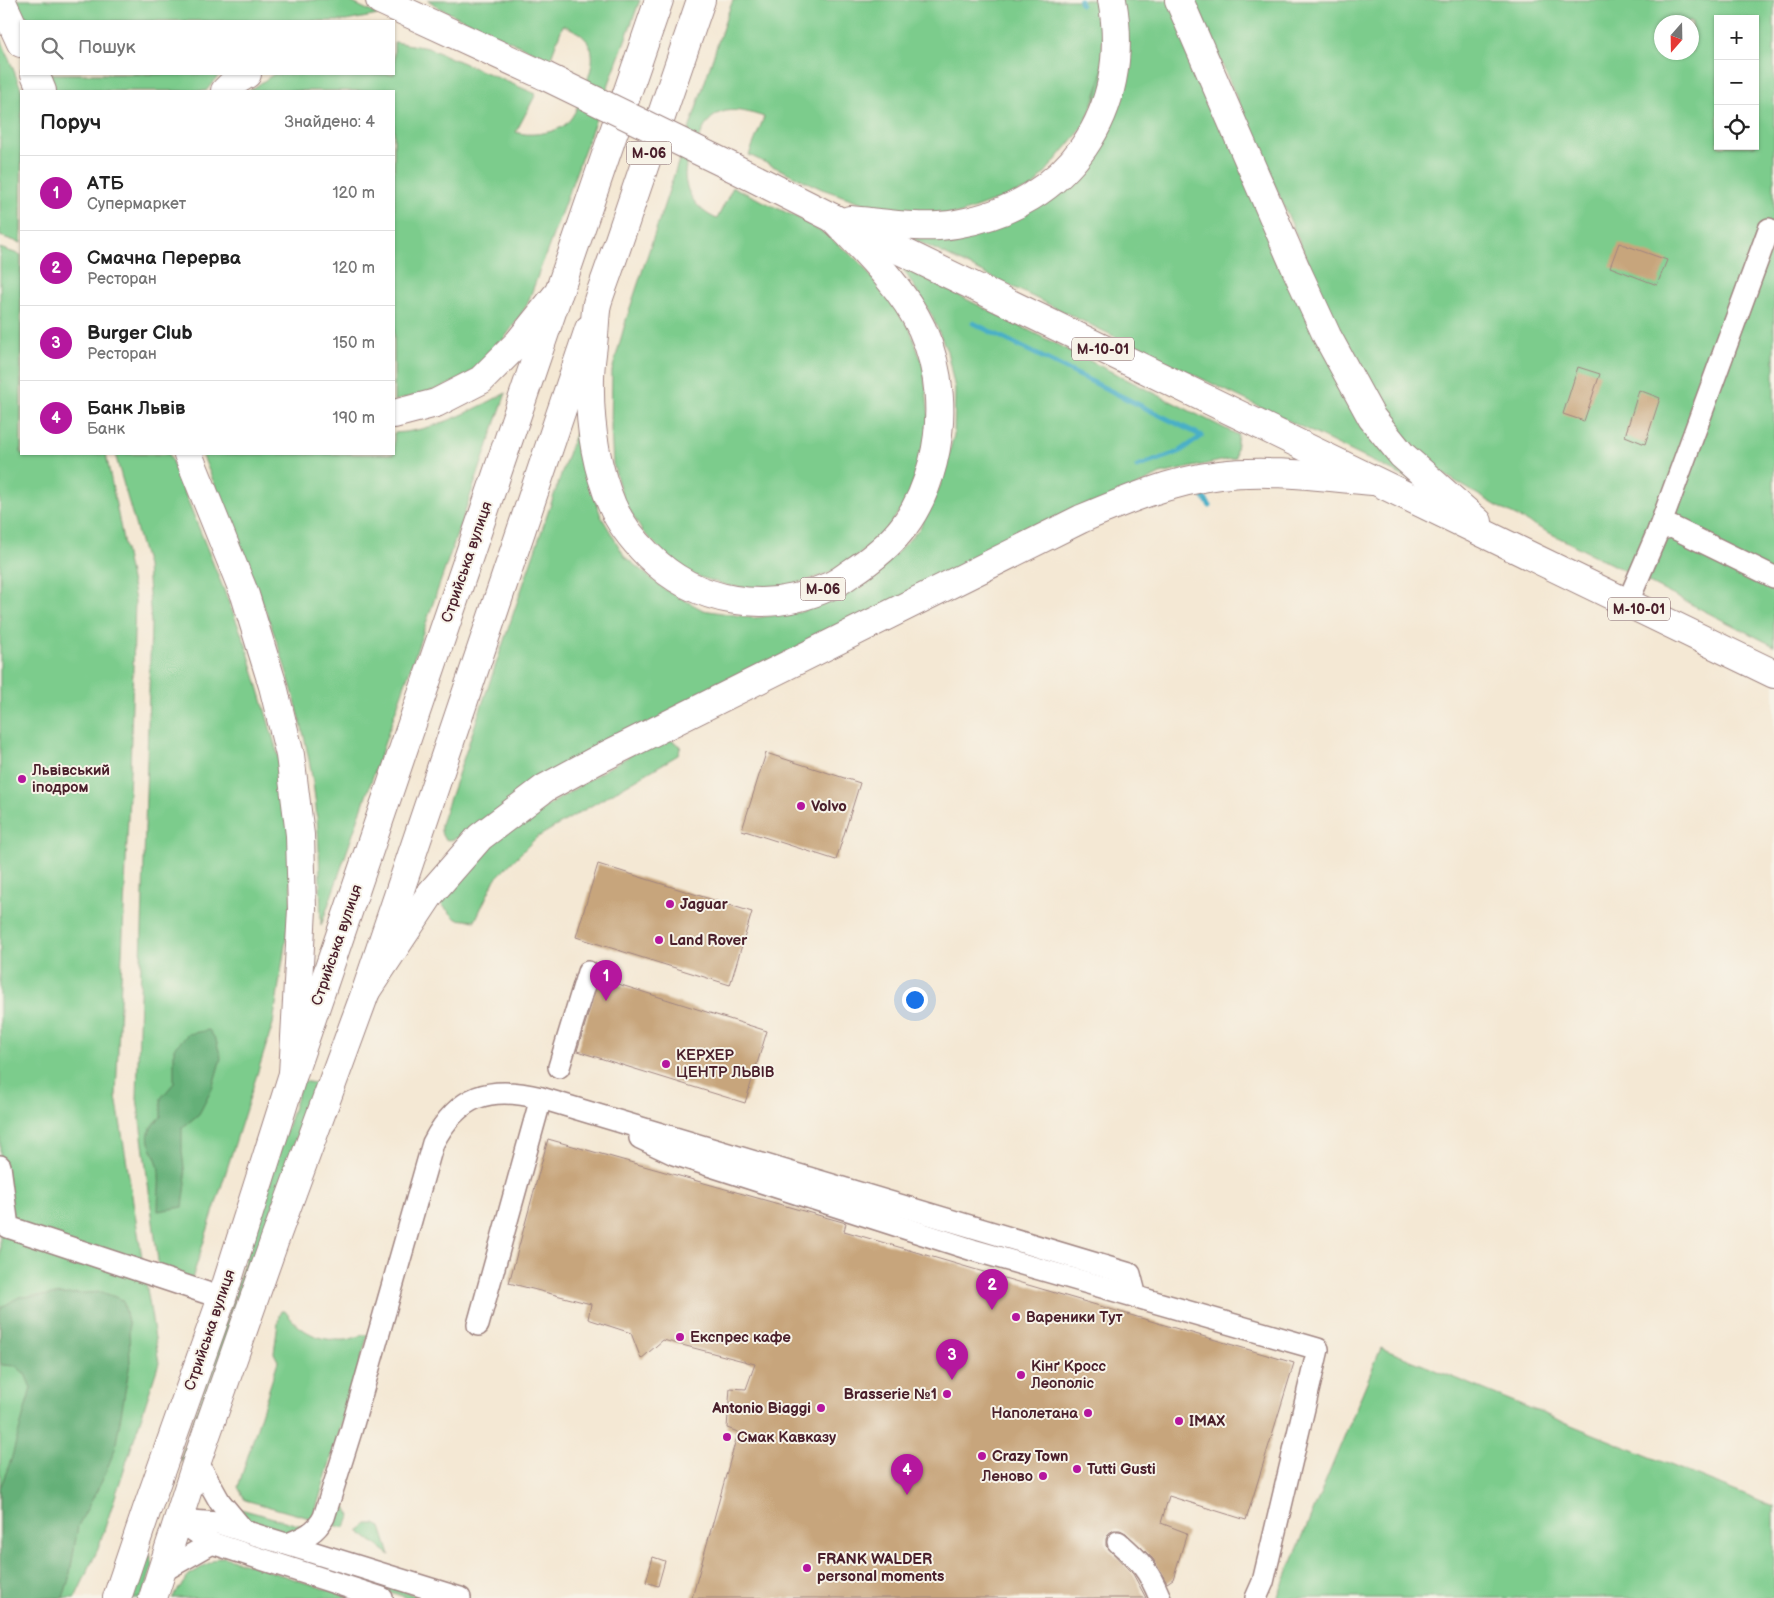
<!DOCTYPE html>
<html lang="uk">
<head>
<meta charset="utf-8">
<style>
	:root { --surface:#fff; --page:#f6f6f6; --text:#222; --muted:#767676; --line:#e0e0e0; --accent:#b5179e }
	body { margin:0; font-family:"Balsamiq Sans",sans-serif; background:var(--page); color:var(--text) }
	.controls { position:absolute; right:15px; top:15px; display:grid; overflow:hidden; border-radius:0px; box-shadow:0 1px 4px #0004 }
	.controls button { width:45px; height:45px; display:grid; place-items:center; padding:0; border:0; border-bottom:1px solid var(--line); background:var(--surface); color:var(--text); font:25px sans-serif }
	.compass { position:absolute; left:1654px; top:15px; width:45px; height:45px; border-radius:50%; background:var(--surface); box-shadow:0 1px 4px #0004; rotate:200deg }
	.you { position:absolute; left:914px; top:999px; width:18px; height:18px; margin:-12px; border:4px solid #fff; border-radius:50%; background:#1a73e8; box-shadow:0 0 0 8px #1a73e833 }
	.badge { display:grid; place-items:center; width:32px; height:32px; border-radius:50%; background:var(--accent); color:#fff; font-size:16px; font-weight:700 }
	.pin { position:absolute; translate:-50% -41px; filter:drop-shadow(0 1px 2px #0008) }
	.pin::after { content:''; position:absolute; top:26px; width:18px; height:15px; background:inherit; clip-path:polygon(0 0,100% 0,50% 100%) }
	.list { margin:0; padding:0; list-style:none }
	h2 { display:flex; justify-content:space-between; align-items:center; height:65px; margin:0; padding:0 20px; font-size:21px }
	h2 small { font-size:16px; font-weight:400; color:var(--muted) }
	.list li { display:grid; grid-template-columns:32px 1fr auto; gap:15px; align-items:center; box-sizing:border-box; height:75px; padding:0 20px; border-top:1px solid var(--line) }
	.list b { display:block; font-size:19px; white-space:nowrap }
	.list p { margin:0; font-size:16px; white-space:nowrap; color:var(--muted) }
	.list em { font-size:16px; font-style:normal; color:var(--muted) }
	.icon { flex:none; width:28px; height:28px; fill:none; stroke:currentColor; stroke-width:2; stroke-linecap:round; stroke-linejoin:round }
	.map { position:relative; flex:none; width:1774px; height:1598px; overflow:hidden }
	.search { position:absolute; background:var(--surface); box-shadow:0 1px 4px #0004; left:20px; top:20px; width:375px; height:55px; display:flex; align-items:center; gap:12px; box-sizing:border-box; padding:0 18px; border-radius:0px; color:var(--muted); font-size:19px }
	.panel { position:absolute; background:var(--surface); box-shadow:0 1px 4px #0004; left:20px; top:90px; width:375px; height:365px; border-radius:0px }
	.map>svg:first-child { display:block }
	.green { fill:#7ccc8c; stroke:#63765c; fill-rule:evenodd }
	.forest { fill:#65b078; stroke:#586852 }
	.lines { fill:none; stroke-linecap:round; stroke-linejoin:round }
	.stream { stroke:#48afc7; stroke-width:5 }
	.building { fill:#c7a57b }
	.minor-casing { stroke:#9f8480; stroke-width:24 }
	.major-casing { stroke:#9f8480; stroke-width:30 }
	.highway-casing { stroke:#9f8480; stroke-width:30 }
	.minor { stroke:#fff; stroke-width:21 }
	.major { stroke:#fff; stroke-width:28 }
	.highway { stroke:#fff; stroke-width:28 }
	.highway-bridge-casing { stroke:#9f8480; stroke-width:30; stroke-linecap:butt }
	.highway-bridge { stroke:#fff; stroke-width:28 }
	.poi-dot { fill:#b5179e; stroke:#f7f3e8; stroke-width:2 }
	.labels { text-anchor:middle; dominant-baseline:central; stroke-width:4; stroke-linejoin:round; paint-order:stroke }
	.shield { fill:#f7f3e8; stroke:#7e5f64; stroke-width:1 }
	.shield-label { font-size:14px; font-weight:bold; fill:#4a1f2b }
	.street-label { font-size:15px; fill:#4a1f2b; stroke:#f7f3e8 }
	.poi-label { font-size:15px; font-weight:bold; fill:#4a1f2b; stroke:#f7f3e8; text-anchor:start }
</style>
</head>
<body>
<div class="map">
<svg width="1774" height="1598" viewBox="0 0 1774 1598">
	<rect width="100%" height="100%" fill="#f7f3e8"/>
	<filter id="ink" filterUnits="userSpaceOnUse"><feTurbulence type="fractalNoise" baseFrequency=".02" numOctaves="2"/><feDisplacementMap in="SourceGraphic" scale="10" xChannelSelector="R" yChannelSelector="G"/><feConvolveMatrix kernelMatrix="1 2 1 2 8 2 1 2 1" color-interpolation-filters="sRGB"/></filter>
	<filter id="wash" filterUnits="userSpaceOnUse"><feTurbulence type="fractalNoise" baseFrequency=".0096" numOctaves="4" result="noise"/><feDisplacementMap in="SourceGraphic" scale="20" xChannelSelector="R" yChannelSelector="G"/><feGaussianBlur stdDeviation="1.12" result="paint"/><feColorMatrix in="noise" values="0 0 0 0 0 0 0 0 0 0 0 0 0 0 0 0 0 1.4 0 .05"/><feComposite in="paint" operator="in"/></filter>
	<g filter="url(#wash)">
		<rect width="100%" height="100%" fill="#f4e8d4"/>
		<g class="green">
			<path d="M16,0H347L378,15L346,21H26Z"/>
			<path d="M428,0H640L527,305C509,333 489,363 460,379C440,390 416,395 394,401V91H249L274,74H394V42H395L428,48L536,94L516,132C528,137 551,133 562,127C573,120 578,106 582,94C595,63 602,40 563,25L550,60L441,9Z"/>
			<path d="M733,0H1098L1103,21L1102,78L1085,125L1033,187L959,214H930L886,211L822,189L749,155L764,117C752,113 739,109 726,111C710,114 703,128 698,141C694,149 689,158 686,166C681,189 697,211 717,219L733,187L798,218L825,234L860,262L910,329L923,365L930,425L909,497L887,529L859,555L825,575L790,585L759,589L729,586L696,576L666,555L642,531L623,499L613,464L611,429L612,371L626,320L726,18Z"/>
			<path d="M1119,0H1172L1415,482L899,232L955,234L1080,168Z"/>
			<path d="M1194,0H1774V646L1502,509L1440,472L1384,417L1355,369ZM1718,19H1755V146H1718ZM1662,22H1692V52H1662Z"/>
			<path d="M0,36L22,91L21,243L0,236Z"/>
			<path d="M48,74H220L206,91H55Z"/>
			<path d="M0,248L21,255V454H106L135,600L130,771L116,1096L159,1363L98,1549L75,1598H0Z"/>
			<path d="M902,267L1238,435L1235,458L1160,474L470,831C457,839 439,849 441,824L577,428L586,473L601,516L625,557L664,589L703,610L754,618L801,612L848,593L887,563L920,528L940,486L954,435L955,389L947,351L932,316Z"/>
			<path d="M506,393L321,926C320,878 320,830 313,783C295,667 246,561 202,454H394V433C434,431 471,411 506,393Z"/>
			<path d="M115,454H169L246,645L278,755L290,830L291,906L273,1024L192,1279L159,1269L137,1098L151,623L147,566Z"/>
			<path d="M664,736L681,746L678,755L536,838L495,879L475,921L456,919L439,902L491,842L603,771Z"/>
			<path d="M302,1081L315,1083L187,1458L180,1461L256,1227Z"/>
			<path d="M281,1311H285C301,1333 319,1341 346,1340C354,1339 360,1334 368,1335L313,1519L245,1500L238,1487L278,1361L274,1353L279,1315Z"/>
			<path d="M1381,1348L1774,1507V1598H1277Z"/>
			<path d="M349,1470L352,1472L344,1503L351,1516L344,1528L330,1524Z"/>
			<path d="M226,1495L229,1496L237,1508L306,1527C287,1540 250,1529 236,1512C232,1507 229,1501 226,1495Z"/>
			<path d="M367,1524H375L381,1527L390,1555L358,1531Z"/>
			<path d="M220,1534L233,1535L423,1598H408Z"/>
			<path d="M150,1555L153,1565L142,1598H130L143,1561Z"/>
			<path d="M219,1557H225L354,1598H172L189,1575Z"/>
		</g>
		<g class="forest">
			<path d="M209,1030L216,1040L221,1058L212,1089L199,1114L182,1128V1152L186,1183L183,1207L158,1211C158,1198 160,1185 159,1172C157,1147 135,1139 161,1117V1098L174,1083V1048L188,1034Z"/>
			<path d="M102,1292L123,1300L129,1326L130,1363L115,1449L102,1481L78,1526L69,1579L63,1598H0V1488L11,1460L31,1388L25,1374L16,1366L2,1365L0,1362V1311L2,1307L19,1297Z"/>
		</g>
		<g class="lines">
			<g class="stream">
				<path d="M1080,0L1081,4"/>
				<path d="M973,323L1202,436L1179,452L1137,467"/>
				<path d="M1204,498L1210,506"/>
			</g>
		</g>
		<g id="blocks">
			<g class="building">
				<path d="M1619,243L1667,260L1657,285L1610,267Z"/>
				<path d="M1578,367L1600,374L1584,421L1563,414Z"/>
				<path d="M1639,390L1660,398L1645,444L1625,436Z"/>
				<path d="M766,753L860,783L836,860L742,830Z"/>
				<path d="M598,864L752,912L730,985L576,937Z"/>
				<path d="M599,978L767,1031L745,1103L577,1051Z"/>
				<path d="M548,1139L846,1223L844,1231L1294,1363L1246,1520L1169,1496L1161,1523L1187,1533L1173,1579L1167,1583L1153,1559L1126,1533L1120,1530H1114L1109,1533L1106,1539V1546L1133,1574L1146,1598H692L738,1432L727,1428L730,1388L746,1389L755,1364L663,1340L641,1359L631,1333L588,1319L591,1304L509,1283Z"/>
				<path d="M653,1557L665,1561L658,1586L646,1582Z"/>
			</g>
		</g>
	</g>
	<g filter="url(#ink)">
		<use href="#blocks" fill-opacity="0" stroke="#9f8480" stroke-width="1"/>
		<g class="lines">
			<defs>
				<g id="minor">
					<path d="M1659,529L1769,229"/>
					<path d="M1627,604L1659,529L1672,527L1774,577"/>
					<path d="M559,1067L588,972"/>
					<path d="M640,1138L674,1154L973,1250L1318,1349L1263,1582L1256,1598"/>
					<path d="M0,1166L8,1227L222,1298"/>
					<path d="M478,1325L541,1098"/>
					<path d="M197,1461L220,1502L244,1531"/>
					<path d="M178,1520L218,1523L460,1598"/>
					<path d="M178,1520L212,1543L382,1598"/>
					<path d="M1118,1542C1141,1562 1148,1569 1160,1598"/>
					<path d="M288,1544C303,1538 316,1533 324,1517L351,1431L433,1143C458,1095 489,1085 541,1098L1130,1274L1136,1297"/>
					<path d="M161,1572L212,1543"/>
				</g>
				<g id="major">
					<path d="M117,1598L147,1509L222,1298L293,1074L558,294"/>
					<path d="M153,1598L197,1461L274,1242L366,991L589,329"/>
				</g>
				<g id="highway">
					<path d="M1,0L21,43"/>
					<path d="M380,0L545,76"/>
					<path d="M701,0C679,64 657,129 635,193C626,219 618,244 609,269C605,281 600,293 597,304C595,314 595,325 594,335C593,349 590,364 590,378C589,421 595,465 612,505C620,524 634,541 648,555C696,604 768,615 830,586C838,583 845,577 851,573C896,544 920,514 933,462C944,418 941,371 922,329C903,288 864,250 833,218"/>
					<path d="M1179,0L1296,269L1327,336L1372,418L1402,455L1478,522"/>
					<path d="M35,74L42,91"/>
					<path d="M225,91L234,82L247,74"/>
					<path d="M732,167L833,218L1774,674"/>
					<path d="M850,220C884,223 922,230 956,224C1068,205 1133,112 1112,0"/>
					<path d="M394,414L436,403L481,380L518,343L559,292L659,0"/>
					<path d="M188,454L245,595L273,686L290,755L300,835L302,909L293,1074"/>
					<path d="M366,991L431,893L480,837L545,788L597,760L1081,519C1126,500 1171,481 1220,475C1270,469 1323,477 1373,481"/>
				</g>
			</defs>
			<use href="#minor" class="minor-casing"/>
			<use href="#major" class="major-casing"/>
			<use href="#highway" class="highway-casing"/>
			<use href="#minor" class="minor"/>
			<use href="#major" class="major"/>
			<use href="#highway" class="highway"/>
			<defs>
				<path id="highway-bridge" d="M545,76L732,167"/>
			</defs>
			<use href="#highway-bridge" class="highway-bridge-casing"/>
			<use href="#highway-bridge" class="highway-bridge"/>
		</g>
	</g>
	<g class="poi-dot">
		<circle cx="22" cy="779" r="5"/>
		<circle cx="801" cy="806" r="5"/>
		<circle cx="670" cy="904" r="5"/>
		<circle cx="659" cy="940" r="5"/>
		<circle cx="666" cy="1064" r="5"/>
		<circle cx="1016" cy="1317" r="5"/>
		<circle cx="680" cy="1337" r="5"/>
		<circle cx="1021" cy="1375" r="5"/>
		<circle cx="947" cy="1394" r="5"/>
		<circle cx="821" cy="1408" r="5"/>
		<circle cx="1088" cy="1413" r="5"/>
		<circle cx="1179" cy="1421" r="5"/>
		<circle cx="727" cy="1437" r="5"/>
		<circle cx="982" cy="1456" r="5"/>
		<circle cx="1077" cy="1469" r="5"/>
		<circle cx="1043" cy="1476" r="5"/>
		<circle cx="807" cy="1568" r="5"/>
	</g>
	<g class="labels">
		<g class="shield">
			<rect x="626.5" y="141.5" width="45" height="23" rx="4"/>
			<rect x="1072" y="337.5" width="62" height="23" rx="4"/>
			<rect x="800.5" y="577.5" width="45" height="23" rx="4"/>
			<rect x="1608" y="597.5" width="62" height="23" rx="4"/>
		</g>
		<g class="shield-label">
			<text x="649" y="153">М-06</text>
			<text x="1103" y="349">М-10-01</text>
			<text x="823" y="589">М-06</text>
			<text x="1639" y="609">М-10-01</text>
		</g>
		<g class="street-label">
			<text transform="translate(467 562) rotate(-71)">Стрийська вулиця</text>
			<text transform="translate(337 945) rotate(-71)">Стрийська вулиця</text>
			<text transform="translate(210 1330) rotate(-71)">Стрийська вулиця</text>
		</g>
		<g class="poi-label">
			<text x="32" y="770">Львівський<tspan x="32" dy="17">іподром</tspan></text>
			<text x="811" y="806">Volvo</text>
			<text x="680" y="904">Jaguar</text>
			<text x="669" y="940">Land Rover</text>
			<text x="676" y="1055">КЕРХЕР<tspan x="676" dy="17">ЦЕНТР ЛЬВІВ</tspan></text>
			<text x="1026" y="1317">Вареники Тут</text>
			<text x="690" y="1337">Експрес кафе</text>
			<text x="1031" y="1366">Кінґ Кросс<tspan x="1031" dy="17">Леополіс</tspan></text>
			<text x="937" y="1394" text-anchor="end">Brasserie №1</text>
			<text x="811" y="1408" text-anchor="end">Antonio Biaggi</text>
			<text x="1078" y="1413" text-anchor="end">Наполетана</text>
			<text x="1189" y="1421">IMAX</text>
			<text x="737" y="1437">Смак Кавказу</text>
			<text x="992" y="1456">Crazy Town</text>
			<text x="1087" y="1469">Tutti Gusti</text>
			<text x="1033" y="1476" text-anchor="end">Леново</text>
			<text x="817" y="1559">FRANK WALDER<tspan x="817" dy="17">personal moments</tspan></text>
		</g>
	</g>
</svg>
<div class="controls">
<button>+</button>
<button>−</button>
<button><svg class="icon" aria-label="locate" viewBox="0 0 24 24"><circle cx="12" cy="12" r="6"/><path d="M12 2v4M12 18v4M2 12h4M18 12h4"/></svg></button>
</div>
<svg class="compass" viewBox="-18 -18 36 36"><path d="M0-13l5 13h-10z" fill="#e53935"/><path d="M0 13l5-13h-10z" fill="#767676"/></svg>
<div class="you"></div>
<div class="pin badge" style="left:606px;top:1001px">1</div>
<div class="pin badge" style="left:992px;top:1310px">2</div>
<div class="pin badge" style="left:952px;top:1380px">3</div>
<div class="pin badge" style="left:907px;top:1495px">4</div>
<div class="search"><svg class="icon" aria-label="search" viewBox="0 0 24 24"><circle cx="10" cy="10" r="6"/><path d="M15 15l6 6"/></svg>Пошук</div>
<section class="panel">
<h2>Поруч<small>Знайдено: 4</small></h2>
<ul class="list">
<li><span class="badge">1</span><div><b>АТБ</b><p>Супермаркет</p></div><em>120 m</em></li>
<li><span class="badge">2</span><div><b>Смачна Перерва</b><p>Ресторан</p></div><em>120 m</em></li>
<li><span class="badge">3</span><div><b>Burger Club</b><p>Ресторан</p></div><em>150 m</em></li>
<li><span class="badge">4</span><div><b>Банк Львів</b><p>Банк</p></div><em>190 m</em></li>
</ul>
</section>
</div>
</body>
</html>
